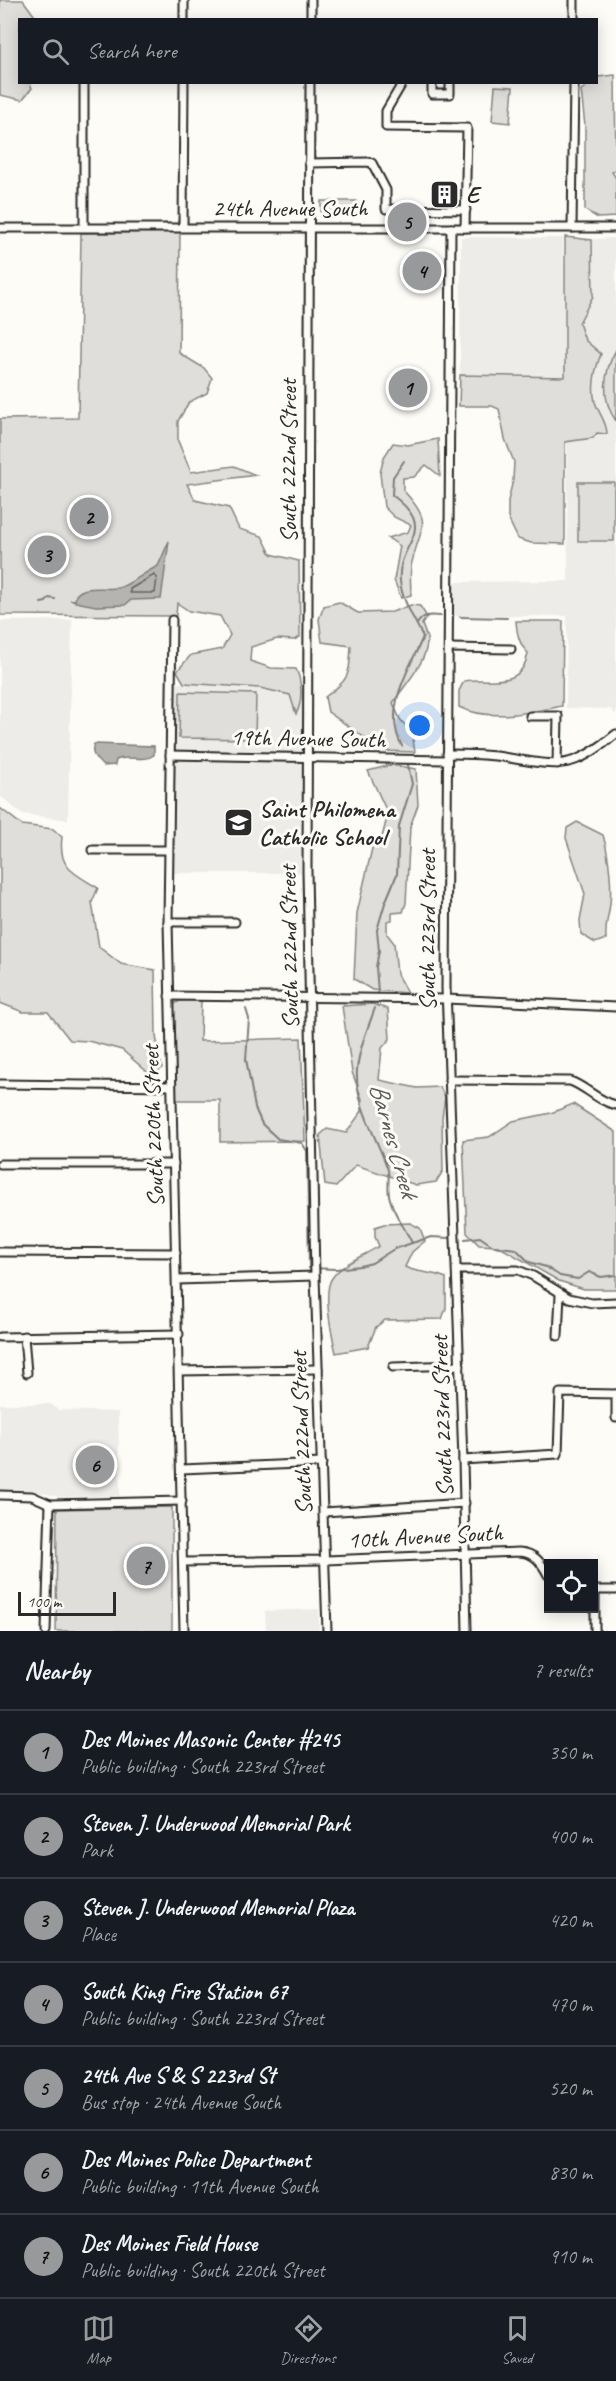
<!DOCTYPE html>
<html lang="en">
<head>
<meta charset="utf-8">
<style>
	:root { --surface:#171b24; --page:#242831; --text:#f1f3f6; --muted:#9ea1a6; --line:#363941; --accent:#98999b }
	body { margin:0; font-family:Caveat,sans-serif; background:var(--page); color:var(--text) }
	.controls { position:absolute; right:18px; bottom:18px; display:grid; overflow:hidden; border-radius:0px; box-shadow:0 3px 15px #0003 }
	.controls button { width:54px; height:54px; display:grid; place-items:center; padding:0; border:0; border-bottom:2px solid var(--line); background:var(--surface); color:var(--text); font:30px sans-serif }
	.scale { position:absolute; left:18px; bottom:15px; width:98px; box-sizing:border-box; padding-left:6px; border:3px solid #2b2b2b; border-top:0; font-size:16px; line-height:21px; white-space:nowrap; color:#2b2b2b; -webkit-text-stroke:4px #fdfcf7; paint-order:stroke }
	.you { position:absolute; left:420px; top:726px; width:21px; height:21px; margin:-15px; border:4px solid #fff; border-radius:50%; background:#1a73e8; box-shadow:0 0 0 9px #1a73e833 }
	.badge { display:grid; place-items:center; width:39px; height:39px; border-radius:50%; background:var(--accent); color:#111; font-size:20px; font-weight:700 }
	.pin { position:absolute; translate:-50% -50%; border:3px solid #fff; box-shadow:0 2px 6px #0006 }
	.list { margin:0; padding:0; list-style:none }
	h2 { display:flex; justify-content:space-between; align-items:center; height:78px; margin:0; padding:0 24px; font-size:26px }
	h2 small { font-size:20px; font-weight:400; color:var(--muted) }
	.list li { display:grid; grid-template-columns:39px 1fr auto; gap:18px; align-items:center; box-sizing:border-box; height:84px; padding:0 24px; border-top:2px solid var(--line) }
	.list b { display:block; font-size:22px; white-space:nowrap }
	.list p { margin:0; font-size:20px; white-space:nowrap; color:var(--muted) }
	.list em { font-size:20px; font-style:normal; color:var(--muted) }
	.icon { flex:none; width:33px; height:33px; fill:none; stroke:currentColor; stroke-width:2; stroke-linecap:round; stroke-linejoin:round }
	.map { position:relative; flex:none; width:616px; height:1631px; overflow:hidden }
	.search { position:absolute; background:var(--surface); box-shadow:0 3px 15px #0003; left:18px; right:18px; top:18px; height:66px; display:flex; align-items:center; gap:15px; box-sizing:border-box; padding:0 21px; border-radius:0px; color:var(--muted); font-size:22px }
	.sheet { height:666px; background:var(--surface) }
	nav { display:flex; justify-content:space-around; align-items:center; box-sizing:border-box; height:84px; border-top:2px solid var(--line); background:var(--surface); font-size:16px; color:var(--muted) }
	nav a { display:grid; justify-items:center; gap:3px }
	nav .on { color:var(--accent) }
	.map>svg:first-child { display:block }
	.built { fill:#edece8 }
	.green { fill:#dfdeda; stroke:#858482; stroke-width:1.5 }
	.water { fill:#b5b4b1; stroke:#7e7d7b; stroke-width:1.5 }
	.lines { fill:none; stroke-linecap:round; stroke-linejoin:round }
	.shore { stroke:#626261; stroke-width:1.5 }
	.stream { stroke:#7e7d7b; stroke-width:2 }
	.minor-casing { stroke:#2b2b2b; stroke-width:11 }
	.minor { stroke:#fdfcf7; stroke-width:7 }
	.labels { text-anchor:middle; dominant-baseline:central; stroke-width:6; stroke-linejoin:round; paint-order:stroke }
	.poi-label { font-size:24px; font-weight:bold; fill:#2b2b2b; stroke:#fdfcf7; text-anchor:start }
	.street-label { font-size:24px; fill:#2b2b2b; stroke:#fdfcf7 }
	.water-label { font-size:26px; font-style:italic; fill:#5b5b5a; stroke:#fdfcf7 }
</style>
</head>
<body>
<div class="map">
<svg width="616" height="1631" viewBox="0 0 616 1631">
	<rect width="100%" height="100%" fill="#fdfcf7"/>
	<filter id="ink" filterUnits="userSpaceOnUse"><feTurbulence type="fractalNoise" baseFrequency=".0167" numOctaves="2"/><feDisplacementMap in="SourceGraphic" scale="12" xChannelSelector="R" yChannelSelector="G"/><feConvolveMatrix kernelMatrix="1 2 1 2 8 2 1 2 1" color-interpolation-filters="sRGB"/></filter>
	<g filter="url(#ink)">
		<g class="built">
			<path d="M461,237L563,238L565,377L460,375Z"/>
			<path d="M565,237H574L576,240L616,238V715L611,709L566,708L567,616H452L453,582L568,581Z"/>
			<path d="M72,620L68,820L22,814L0,796V621Z"/>
			<path d="M176,683L303,686L301,873H173Z"/>
			<path d="M0,1404H51L58,1410L118,1412L120,1496L59,1497L32,1490H0Z"/>
			<path d="M319,1609V1631H266L265,1611Z"/>
		</g>
		<g class="green">
			<path d="M0,0H23L37,19L20,20V82L30,83L32,88L22,100L0,95Z"/>
			<path d="M615,75L616,170L612,172L616,178V217L598,218L585,210V126L581,90L591,83L596,82L598,77Z"/>
			<path d="M495,86L513,87L510,123L492,121Z"/>
			<rect x="321" y="201" width="35" height="15"/>
			<path d="M180,232L179,353L204,368L212,378L207,393L189,402L178,421V441L191,472L234,466L256,475L187,484L195,500L229,508L239,529L262,536L271,554L299,561L300,637L294,640L277,639L251,647L250,661L271,668L296,669C302,681 303,702 296,714L290,695L260,688L184,683L177,671L191,655L222,649L230,635L220,616L189,611L177,603L176,616L0,615V419L78,418L81,233Z"/>
			<path d="M565,237L592,240L593,296L579,323L585,340L601,354C595,369 591,385 595,402C599,414 607,422 607,434L597,433L593,438L565,442V544L531,543L518,539L508,518V501L513,480L514,462L505,439L499,409L492,406H459L460,375L565,377Z"/>
			<path d="M616,350V421C601,400 603,372 616,350Z"/>
			<path d="M438,439L440,476L426,465L414,477L403,478V490C434,524 421,524 412,562C409,572 411,585 411,595L401,598L394,580L400,546L388,538L408,532L411,525L394,517L384,507L380,473L384,457L393,443L408,445Z"/>
			<rect x="578" y="482" width="36" height="59"/>
			<path d="M339,602L358,613L392,612L411,605L420,606L427,617L422,624C423,628 426,634 427,638C429,661 404,685 393,703L400,719L412,733L415,752L384,751L328,712L325,697C350,679 349,676 351,646L322,642L319,619L324,606Z"/>
			<path d="M516,621H563L562,706C531,712 489,722 459,707V691L464,681C492,677 521,690 528,653C519,644 517,634 516,621Z"/>
			<path d="M180,692L256,694L255,739L179,738Z"/>
			<path d="M391,765L416,769L418,805L410,827L406,903L403,912L392,913V920L387,921V934L394,943L397,974L407,993L372,990L354,979L357,913L373,844L382,837L388,814L368,771Z"/>
			<path d="M0,808L22,825L53,829L62,837C58,869 74,873 98,888L92,902L99,947L121,964L155,970L156,1036L162,1068L152,1076L122,1050L88,1041L70,1040L48,1012H23L0,1003Z"/>
			<path d="M577,822L603,835C609,856 613,889 609,911C607,921 605,928 606,939L595,943L581,934L580,920L585,894L566,838L567,828Z"/>
			<path d="M201,1000L200,1041L301,1038L305,1141L220,1142V1100H176L174,1004L180,1001Z"/>
			<path d="M372,1004L388,1009L390,1039L382,1048L379,1080L417,1088L440,1087L445,1097L442,1118L443,1171L436,1182L416,1185L356,1165L336,1187L325,1185L320,1135L327,1129L346,1133L362,1111V1099L352,1072L342,1006Z"/>
			<path d="M573,1104L616,1132V1289H584L559,1281L498,1246L479,1245L467,1233L463,1140L489,1137L513,1121L551,1113Z"/>
			<path d="M410,1223L420,1228L425,1241L412,1252L405,1267C417,1273 432,1272 446,1278V1308L442,1319L385,1320L376,1327L368,1347L336,1353C332,1335 322,1292 332,1278C342,1263 364,1256 379,1246L375,1237V1227L384,1224Z"/>
			<path d="M172,1507V1631H56L57,1509Z"/>
		</g>
		<g class="water">
			<path d="M169,541L161,599L131,600L125,605L96,606L75,602L76,595C85,584 104,590 117,588C128,586 145,572 158,566Z"/>
			<path d="M94,744L154,746V755C143,763 128,754 116,760L115,765L103,766C96,759 90,754 94,744Z"/>
		</g>
		<g class="lines">
			<path class="shore" d="M154,575L157,578L155,593H130V589Z"/>
			<g class="stream">
				<path d="M71,600H74"/>
				<path d="M41,603L46,602L49,598L55,599"/>
				<path d="M460,617L507,618"/>
				<path d="M417,624C423,614 430,615 441,616"/>
				<path d="M402,746C382,709 409,670 423,637C415,620 402,601 400,581C396,542 441,531 392,495L393,477L404,461"/>
				<path d="M378,992L376,967L379,951L377,930L385,903L397,874L399,826L412,784L408,765"/>
				<path d="M375,1008C368,1028 359,1048 357,1070C355,1104 376,1136 387,1167C391,1177 386,1188 390,1199C395,1217 404,1226 412,1243L431,1237L449,1238"/>
				<path d="M246,1009L249,1019L246,1059L255,1108L262,1124L278,1139L302,1143L307,1151L309,1268L336,1269L360,1266L372,1263L394,1249L412,1243"/>
				<path d="M465,1239L480,1237L493,1246L516,1249L529,1262L546,1267L560,1276L578,1279L589,1272L601,1277L616,1275"/>
			</g>
			<defs>
				<g id="minor">
					<path d="M184,20V0"/>
					<path d="M311,20V0"/>
					<path d="M574,20V0"/>
					<path d="M84,82V227"/>
					<path d="M310,82L307,871L315,1276L327,1631"/>
					<path d="M403,82L386,111V127L467,128L465,228"/>
					<path d="M432,82V94H450V82"/>
					<path d="M309,163L368,162L372,163L386,190V209L466,210"/>
					<path d="M183,227L184,82"/>
					<path d="M0,228H616"/>
					<path d="M451,228L446,988L463,1460L467,1631"/>
					<path d="M572,228L574,82"/>
					<path d="M172,620L168,922L184,1631"/>
					<path d="M449,648L511,649"/>
					<path d="M530,716H558L557,764"/>
					<path d="M447,754C465,754 484,754 503,757C559,766 569,772 616,734"/>
					<path d="M170,755L446,760"/>
					<path d="M92,850H168"/>
					<path d="M168,922H235"/>
					<path d="M169,996L446,999L616,1007"/>
					<path d="M449,1080L570,1081C587,1087 597,1101 616,1105"/>
					<path d="M0,1084L171,1086"/>
					<path d="M0,1164H174"/>
					<path d="M0,1252L176,1253"/>
					<path d="M457,1270H518L533,1276L569,1298L592,1303L616,1302"/>
					<path d="M177,1280L315,1276"/>
					<path d="M24,1336L27,1373"/>
					<path d="M558,1336L560,1294"/>
					<path d="M0,1337L179,1334"/>
					<path d="M393,1367L460,1365"/>
					<path d="M179,1371L318,1369"/>
					<path d="M616,1394V1418"/>
					<path d="M463,1460L558,1454L560,1393L616,1394"/>
					<path d="M182,1469L322,1463"/>
					<path d="M0,1495L32,1496L50,1504L182,1501"/>
					<path d="M324,1512L465,1503"/>
					<path d="M183,1562L326,1560L519,1552C535,1553 541,1562 548,1575"/>
					<path d="M594,1590H616"/>
					<path d="M46,1631L50,1504"/>
					<path d="M595,1631V1590"/>
				</g>
			</defs>
			<use href="#minor" class="minor-casing"/>
			<use href="#minor" class="minor"/>
		</g>
	</g>
	<defs>
		<symbol id="building-square" viewBox="-11 -11 22 22"><rect x="-9" y="-9" width="18" height="18" rx="4" fill="#2b2b2b" stroke="#fdfcf7"/><path d="M-4-6H4V6H1V3H-1V6H-4ZM-2.5-4.3h1.7v1.8h-1.7ZM.8-4.3h1.7v1.8H.8ZM-2.5-1h1.7V.8h-1.7ZM.8-1h1.7V.8H.8Z" fill="#fff"/></symbol>
		<symbol id="school-square" viewBox="-11 -11 22 22"><rect x="-9" y="-9" width="18" height="18" rx="4" fill="#2b2b2b" stroke="#fdfcf7"/><path d="M0-5L7-2L0 1L-7-2ZM-4 1L0 2.5L4 1V4Q0 6-4 4Z" fill="#fff"/></symbol>
	</defs>
	<g fill-rule="evenodd">
		<use href="#building-square" x="428" y="178" width="33" height="33"/>
		<use href="#school-square" x="222" y="806" width="33" height="33"/>
	</g>
	<g class="labels">
		<g class="poi-label">
			<text x="466" y="195">E</text>
			<text x="259" y="809">Saint Philomena<tspan x="259" dy="28">Catholic School</tspan></text>
		</g>
		<g class="street-label">
			<text x="290" y="208">24th Avenue South</text>
			<text transform="translate(288 461) rotate(-90)">South 222nd Street</text>
			<text transform="translate(308 738) rotate(1)">19th Avenue South</text>
			<text transform="translate(427 930) rotate(-90)">South 223rd Street</text>
			<text transform="translate(289 947) rotate(-91)">South 222nd Street</text>
			<text transform="translate(153 1126) rotate(-92)">South 220th Street</text>
			<text transform="translate(442 1416) rotate(-92)">South 223rd Street</text>
			<text transform="translate(301 1433) rotate(-92)">South 222nd Street</text>
			<text transform="translate(425 1536) rotate(-3)">10th Avenue South</text>
		</g>
		<g class="water-label">
			<text transform="translate(394 1140) rotate(74)">Barnes Creek</text>
		</g>
	</g>
</svg>
<div class="controls">
<button><svg class="icon" aria-label="locate" viewBox="0 0 24 24"><circle cx="12" cy="12" r="6"/><path d="M12 2v4M12 18v4M2 12h4M18 12h4"/></svg></button>
</div>
<div class="scale">100 m</div>
<div class="you"></div>
<div class="pin badge" style="left:408px;top:388px">1</div>
<div class="pin badge" style="left:89px;top:517px">2</div>
<div class="pin badge" style="left:47px;top:555px">3</div>
<div class="pin badge" style="left:422px;top:271px">4</div>
<div class="pin badge" style="left:407px;top:222px">5</div>
<div class="pin badge" style="left:95px;top:1465px">6</div>
<div class="pin badge" style="left:146px;top:1566px">7</div>
<div class="search"><svg class="icon" aria-label="search" viewBox="0 0 24 24"><circle cx="10" cy="10" r="6"/><path d="M15 15l6 6"/></svg>Search here</div>
</div>
<section class="sheet">
<h2>Nearby<small>7 results</small></h2>
<ul class="list">
<li><span class="badge">1</span><div><b>Des Moines Masonic Center #245</b><p>Public building · South 223rd Street</p></div><em>350 m</em></li>
<li><span class="badge">2</span><div><b>Steven J. Underwood Memorial Park</b><p>Park</p></div><em>400 m</em></li>
<li><span class="badge">3</span><div><b>Steven J. Underwood Memorial Plaza</b><p>Place</p></div><em>420 m</em></li>
<li><span class="badge">4</span><div><b>South King Fire Station 67</b><p>Public building · South 223rd Street</p></div><em>470 m</em></li>
<li><span class="badge">5</span><div><b>24th Ave S &amp; S 223rd St</b><p>Bus stop · 24th Avenue South</p></div><em>520 m</em></li>
<li><span class="badge">6</span><div><b>Des Moines Police Department</b><p>Public building · 11th Avenue South</p></div><em>830 m</em></li>
<li><span class="badge">7</span><div><b>Des Moines Field House</b><p>Public building · South 220th Street</p></div><em>910 m</em></li>
</ul>
</section>
<nav>
<a class="on"><svg class="icon" aria-label="map" viewBox="0 0 24 24"><path d="M3 6l6-2 6 2 6-2v14l-6 2-6-2-6 2zM9 4v14M15 6v14"/></svg>Map</a>
<a><svg class="icon" aria-label="directions" viewBox="0 0 24 24"><path d="M12 3l9 9-9 9-9-9zM9 14v-3h6M13 9l2 2-2 2"/></svg>Directions</a>
<a><svg class="icon" aria-label="saved" viewBox="0 0 24 24"><path d="M7 4h10v16l-5-4-5 4z"/></svg>Saved</a>
</nav>
</body>
</html>
